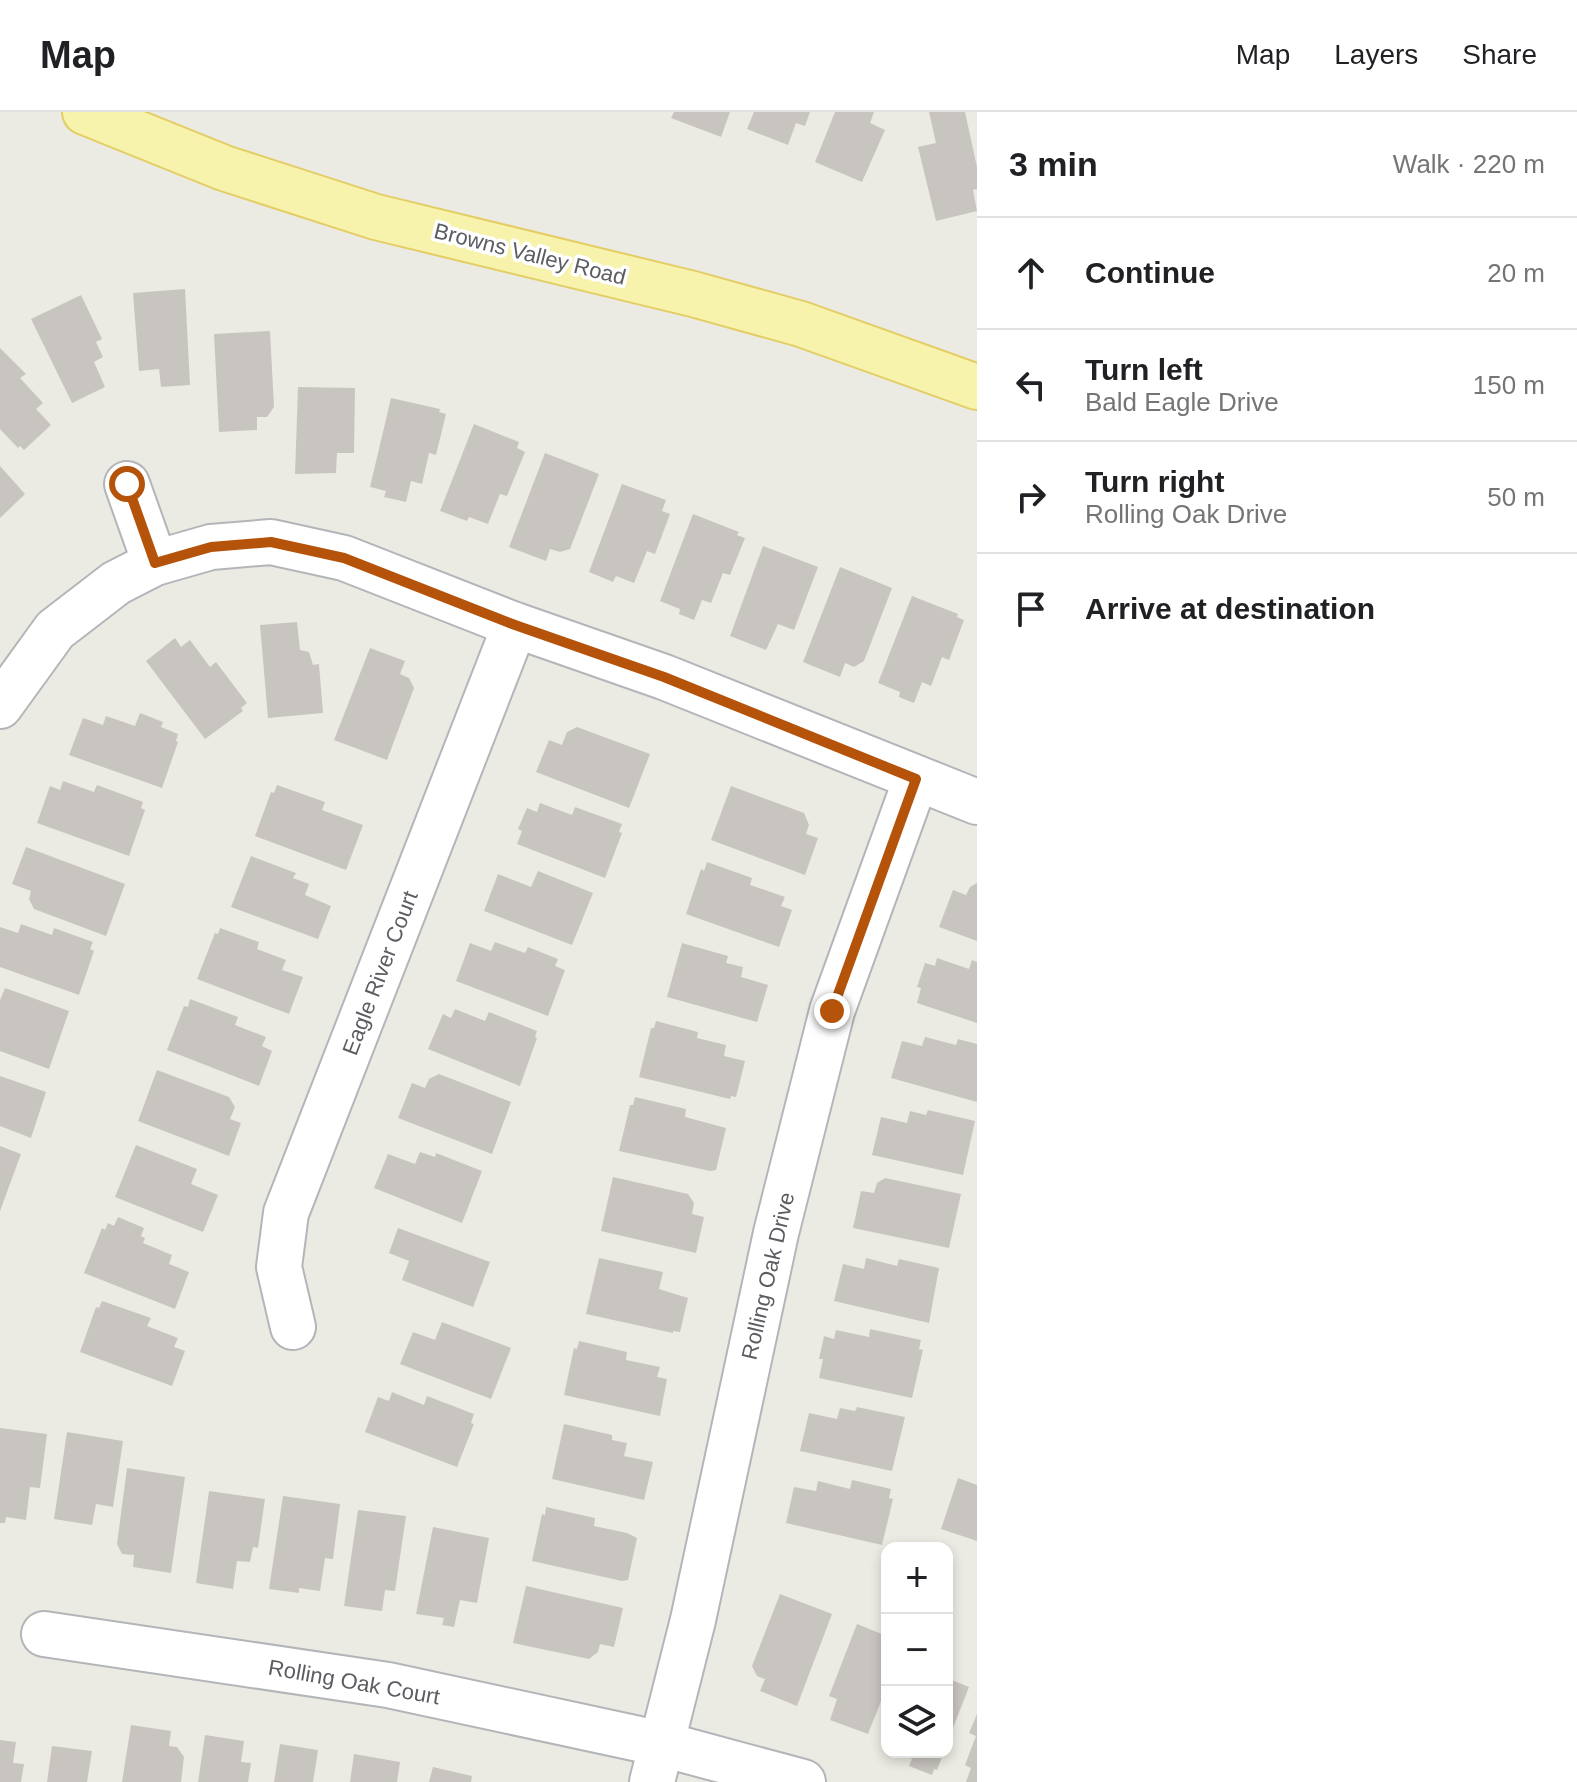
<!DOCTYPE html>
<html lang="en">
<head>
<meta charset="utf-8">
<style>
	:root { --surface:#fff; --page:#f6f6f6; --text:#202124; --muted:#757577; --line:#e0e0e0 }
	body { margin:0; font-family:Helvetica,sans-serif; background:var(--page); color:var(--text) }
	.controls { position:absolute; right:24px; bottom:24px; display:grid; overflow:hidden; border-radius:16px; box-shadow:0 4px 12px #0003 }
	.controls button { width:72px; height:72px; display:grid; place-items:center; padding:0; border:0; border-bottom:2px solid var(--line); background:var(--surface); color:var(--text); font:40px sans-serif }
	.stop { position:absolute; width:24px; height:24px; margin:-18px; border:6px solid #b45309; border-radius:50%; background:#fff }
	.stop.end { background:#b45309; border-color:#fff; box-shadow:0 2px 8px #0008 }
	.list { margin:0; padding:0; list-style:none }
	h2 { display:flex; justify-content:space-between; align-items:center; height:104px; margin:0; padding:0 32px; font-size:34px }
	h2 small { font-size:26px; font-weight:400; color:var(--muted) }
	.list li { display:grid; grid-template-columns:52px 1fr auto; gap:24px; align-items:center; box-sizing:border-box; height:112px; padding:0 32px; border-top:2px solid var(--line) }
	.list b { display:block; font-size:30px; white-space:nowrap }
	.list p { margin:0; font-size:26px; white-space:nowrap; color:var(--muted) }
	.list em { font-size:26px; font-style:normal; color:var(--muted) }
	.icon { flex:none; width:44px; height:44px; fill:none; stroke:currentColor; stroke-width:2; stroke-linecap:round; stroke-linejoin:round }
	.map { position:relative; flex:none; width:977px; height:1670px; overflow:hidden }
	header { display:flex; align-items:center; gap:48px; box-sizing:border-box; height:112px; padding:0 40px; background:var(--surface); border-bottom:2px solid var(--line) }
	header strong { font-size:38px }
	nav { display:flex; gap:44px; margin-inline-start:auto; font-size:28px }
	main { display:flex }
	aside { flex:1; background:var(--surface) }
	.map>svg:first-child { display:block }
	.building { fill:#c8c5c0 }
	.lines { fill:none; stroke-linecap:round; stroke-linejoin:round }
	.minor-casing { stroke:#b3b5b9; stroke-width:48 }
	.major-casing { stroke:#e3cd65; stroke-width:48 }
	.minor { stroke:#fff; stroke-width:44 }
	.major { stroke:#f7f3ad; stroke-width:44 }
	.route { stroke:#b45309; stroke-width:10 }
	.labels { text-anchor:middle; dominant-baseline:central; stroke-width:7; stroke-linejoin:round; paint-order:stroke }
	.street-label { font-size:22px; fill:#5b5d62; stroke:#fff }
</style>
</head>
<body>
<header>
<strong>Map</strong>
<nav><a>Map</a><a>Layers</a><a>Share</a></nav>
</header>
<main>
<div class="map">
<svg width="977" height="1670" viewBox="0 0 977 1670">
	<rect width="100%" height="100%" fill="#ecebe3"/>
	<g class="building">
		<path d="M674,0H730L721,25L671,6Z"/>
		<path d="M754,0H810L805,14L796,11L788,33L747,17Z"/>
		<path d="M835,0H874L870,11L885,18L862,70L815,50Z"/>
		<path d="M929,0H965L977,55V77L973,78L977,99L936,109L918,35L936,31Z"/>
		<path d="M185,177L190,273L161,275L159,257L139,259L133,181Z"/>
		<path d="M81,183L102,227L96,230L103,245L94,250L105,275L72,291L31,207Z"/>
		<path d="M270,219L274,295L267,305H257V318L219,320L214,222Z"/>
		<path d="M0,236L26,262L20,266L43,291L36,297L51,313L24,338L20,334L18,336L0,317Z"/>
		<path d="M298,275L355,276L354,341H337L336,361L295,362Z"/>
		<path d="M391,286L440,297L439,300L446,302L436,343L429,341L422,372L411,369L406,390L384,385L386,379L370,375Z"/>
		<path d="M474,312L519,330L517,336L525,340L507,384L500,382L488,412L469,405L467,409L440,399Z"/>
		<path d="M545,341L599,362L570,437L560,440L550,437L546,449L509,435Z"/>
		<path d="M0,354L25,382L0,406Z"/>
		<path d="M622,372L666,388L662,399L670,402L655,442L647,439L634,471L616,464L613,470L589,460Z"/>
		<path d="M693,402L739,420L737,423L745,426L730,463L723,461L711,491L702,488L694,508L679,502L680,497L660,489Z"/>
		<path d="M763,434L818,455L794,518L778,512L766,538L730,524Z"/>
		<path d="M840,455L892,476L864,549L854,555L845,551L840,565L803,550Z"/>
		<path d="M912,484L958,502L957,505L964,508L949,548L942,545L931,574L922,570L914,591L899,585L900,580L878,571Z"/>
		<path d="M297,510L300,538L309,540L313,553L319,552L323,601L268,606L260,513Z"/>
		<path d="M175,526L181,535L190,528L210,555L216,550L247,591L241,596L243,599L205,627L146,549Z"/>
		<path d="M370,536L405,549L400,562L409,566L414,576L387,648L334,628Z"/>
		<path d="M140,601L163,610L161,615L178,622L176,629L178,630L162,676L69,643L83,606L103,613L106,604L135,614Z"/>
		<path d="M577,615L650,642L629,696L536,660L549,628L562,633L567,620Z"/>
		<path d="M63,669L94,680L97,673L143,690L141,696L145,698L129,744L37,711L50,674L60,678Z"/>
		<path d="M277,673L325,690L322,698L363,713L346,758L255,724L271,680L274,681Z"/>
		<path d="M731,674L804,701L809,713L806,722L818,726L805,763L711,728Z"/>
		<path d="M540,691L572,703L575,695L622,712L619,720L622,721L605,766L517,732L522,719L518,717L527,696L537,700Z"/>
		<path d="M26,735L125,772L106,824L34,797L29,787L31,779L12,772Z"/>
		<path d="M251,744L296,761L293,766L309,772L305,783L331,794L318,827L231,795Z"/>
		<path d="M707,750L752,766L750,773L785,785L781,794L792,798L779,835L686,802L701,757L704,759Z"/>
		<path d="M538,759L593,781L572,833L484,799L498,762L531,775Z"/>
		<path d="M977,771V829L939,815L953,778L966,783L970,775Z"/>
		<path d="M21,812L52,823L54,816L93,830L90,837L94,839L79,883L0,855V815L18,821Z"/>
		<path d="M220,816L259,830L257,837L286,848L282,858L303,865L289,902L197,867L215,821L218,822Z"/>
		<path d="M495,830L525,841L528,835L558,847L555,854L565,858L548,904L456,869L470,831L491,839Z"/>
		<path d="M682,831L728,844L726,851L743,855L741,865L768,873L757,910L667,885Z"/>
		<path d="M937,846L969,857L972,848L977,850V911L917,891L921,876L917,875L925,851L935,854Z"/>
		<path d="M5,876L69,899L49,957L0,939V888Z"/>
		<path d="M190,887L238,905L235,913L266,925L262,934L272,939L259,974L167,938L184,894L188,895Z"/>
		<path d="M455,897L485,909L489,900L537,919L535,925L537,926L520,974L428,937L443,902L451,906Z"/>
		<path d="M656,909L698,920L697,926L726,933L724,944L745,949L736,985L731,984L730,987L639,965L651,916H654Z"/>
		<path d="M925,925L956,933L958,927L977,932V990L891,966L902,929L922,934Z"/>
		<path d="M157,958L229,985L235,995L230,1007L241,1011L229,1044L138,1009Z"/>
		<path d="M439,962L511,990L492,1042L398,1006L412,971L425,976L429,967Z"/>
		<path d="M0,964L46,980L31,1026L0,1014Z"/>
		<path d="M635,985L686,997L685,1005L726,1016L716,1058L710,1059L619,1039L630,993H633Z"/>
		<path d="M928,998L975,1009L963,1063L872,1043L881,1005L907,1011L910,999L926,1003Z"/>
		<path d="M136,1033L197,1057L191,1072L218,1083L203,1120L115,1085Z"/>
		<path d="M0,1034L21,1042L0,1099Z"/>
		<path d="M420,1040L435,1045L436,1041L482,1059L462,1111L374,1076L388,1042L415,1052Z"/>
		<path d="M613,1065L688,1082L694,1091L692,1102L704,1105L696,1141L601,1119Z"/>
		<path d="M885,1066L961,1082L949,1136L853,1116L861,1079L874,1081L877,1071Z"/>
		<path d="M118,1105L144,1116L141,1124L145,1126L143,1131L172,1143L169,1152L189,1160L175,1197L84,1161L102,1116L105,1118L108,1111L114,1114Z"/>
		<path d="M398,1116L490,1150L473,1195L402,1168L409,1149L389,1141Z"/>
		<path d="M599,1146L663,1160L659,1177L688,1186L680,1220L673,1219V1221L586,1202Z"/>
		<path d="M866,1146L897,1154L899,1147L939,1156L929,1211L834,1189L843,1152L864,1157Z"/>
		<path d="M102,1189L151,1206L147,1214L178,1226L174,1235L185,1239L172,1274L80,1240L96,1195L99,1196Z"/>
		<path d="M442,1210L511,1236L491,1287L400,1252L413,1220L435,1228Z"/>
		<path d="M870,1217L921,1228L919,1237L923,1238L912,1286L819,1266L823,1247H819L824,1224L834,1227L836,1218L869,1225Z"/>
		<path d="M579,1229L627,1240L626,1248L660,1255L657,1265L667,1267L660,1304L564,1283L574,1236L577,1237Z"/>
		<path d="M392,1280L424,1293L427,1284L474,1302L471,1311L474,1312L457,1355L365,1320L378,1285L389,1289Z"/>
		<path d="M857,1295L905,1305L892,1359L800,1339L809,1301L837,1307L840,1296L855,1299Z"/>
		<path d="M564,1312L612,1323V1328L627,1331L624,1344L653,1350L644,1388L552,1367Z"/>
		<path d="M0,1316L47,1322L40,1376L30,1375L26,1408L6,1405L5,1411H0Z"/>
		<path d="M67,1320L123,1329L113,1395L96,1392L92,1413L54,1407Z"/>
		<path d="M127,1356L185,1365L171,1461L133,1455L134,1443L122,1442L117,1432Z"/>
		<path d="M958,1366L977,1373V1429L941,1417Z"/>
		<path d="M852,1368L891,1377L889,1386L893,1387L882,1433L786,1411L794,1375L816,1379L818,1369L850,1377Z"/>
		<path d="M209,1379L265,1387L258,1436L253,1435L250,1450L237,1449L233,1477L196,1471Z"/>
		<path d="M283,1384L340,1392L333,1447L325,1446L320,1479L299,1476V1481L269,1477Z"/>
		<path d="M546,1395L595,1406L594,1414L627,1421L637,1426L628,1468L622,1469L532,1449L542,1402L545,1403Z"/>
		<path d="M358,1398L406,1404L395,1479L385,1478L382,1499L344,1494Z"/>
		<path d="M433,1415L489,1426L477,1491L460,1488L454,1515L442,1513L444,1506L416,1502Z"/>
		<path d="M526,1474L623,1496L614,1535L600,1532L598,1540L589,1547L513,1531Z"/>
		<path d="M780,1482L832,1502L797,1594L760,1579L765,1567L757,1564L752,1554Z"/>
		<path d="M857,1512L887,1524V1574L868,1622L830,1608L837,1587L829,1584Z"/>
		<path d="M947,1566L969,1575L947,1631Z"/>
		<path d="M977,1602V1670H966L971,1656L965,1653L976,1624L969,1621Z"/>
		<path d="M131,1613L171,1619L169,1634L177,1635L184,1645L181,1670H122Z"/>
		<path d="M205,1623L244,1629L241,1650L251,1651L248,1670H198Z"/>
		<path d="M0,1628L16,1630L13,1651L24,1652L21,1670H0Z"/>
		<path d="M280,1632L318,1638L313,1670H274Z"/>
		<path d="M52,1634L92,1639L87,1670H47Z"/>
		<path d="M896,1640H944L937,1658L934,1657L932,1663L909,1654L912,1647Z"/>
		<path d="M354,1642L400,1650L397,1670H350Z"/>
		<path d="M433,1655L472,1664L471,1670H429Z"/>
	</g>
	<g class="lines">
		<defs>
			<g id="minor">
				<path d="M127,372L155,451"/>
				<path d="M0,594L55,518L116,471L155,451L211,435L271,430L344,446L515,513L664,565L977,690"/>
				<path d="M293,1215L279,1155L286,1101L515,513"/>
				<path d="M44,1522L388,1573L662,1632L803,1670"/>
				<path d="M652,1670L693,1508L776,1121L832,899L916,667"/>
			</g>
			<path id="major" d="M85,0L224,56L376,105L693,182L801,212L977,275"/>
		</defs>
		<use href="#minor" class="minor-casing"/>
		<use href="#major" class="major-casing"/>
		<use href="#minor" class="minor"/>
		<use href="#major" class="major"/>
	</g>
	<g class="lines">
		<path class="route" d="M127,372L155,451L211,435L271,430L344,446L515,513L664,565L916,667L832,899"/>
	</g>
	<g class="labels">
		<g class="street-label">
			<text transform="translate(530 142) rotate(14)">Browns Valley Road</text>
			<text transform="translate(380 861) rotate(-69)">Eagle River Court</text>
			<text transform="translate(768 1164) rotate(-77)">Rolling Oak Drive</text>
			<text transform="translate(354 1570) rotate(10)">Rolling Oak Court</text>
		</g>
	</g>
</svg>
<div class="controls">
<button>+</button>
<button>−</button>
<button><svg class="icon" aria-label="layers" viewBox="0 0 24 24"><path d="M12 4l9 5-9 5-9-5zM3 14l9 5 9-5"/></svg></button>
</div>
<div class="stop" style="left:127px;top:372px"></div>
<div class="stop end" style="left:832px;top:899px"></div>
</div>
<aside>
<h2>3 min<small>Walk · 220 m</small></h2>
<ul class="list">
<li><svg class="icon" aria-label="ahead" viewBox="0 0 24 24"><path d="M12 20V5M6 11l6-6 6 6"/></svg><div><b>Continue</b></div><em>20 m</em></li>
<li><svg class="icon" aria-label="left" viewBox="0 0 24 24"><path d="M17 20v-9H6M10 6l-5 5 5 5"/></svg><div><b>Turn left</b><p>Bald Eagle Drive</p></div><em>150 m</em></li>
<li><svg class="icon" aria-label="right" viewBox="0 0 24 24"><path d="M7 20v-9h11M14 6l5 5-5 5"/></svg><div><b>Turn right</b><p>Rolling Oak Drive</p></div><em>50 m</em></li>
<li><svg class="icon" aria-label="arrive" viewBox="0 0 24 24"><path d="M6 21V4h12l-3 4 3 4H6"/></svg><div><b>Arrive at destination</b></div></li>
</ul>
</aside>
</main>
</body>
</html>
